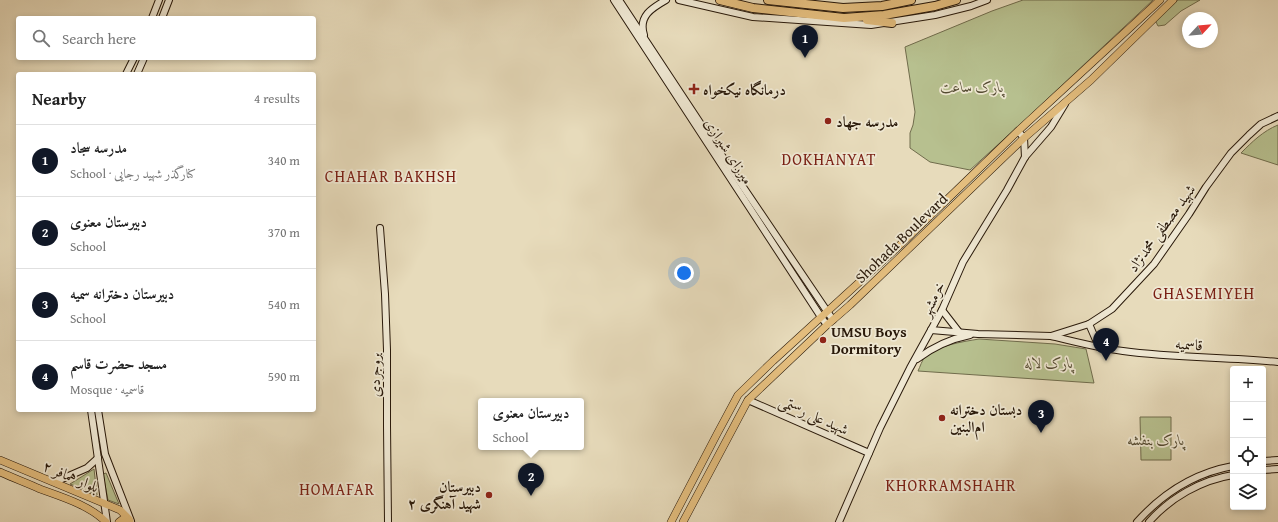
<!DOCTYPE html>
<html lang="en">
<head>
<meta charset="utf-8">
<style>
	:root { --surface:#fff; --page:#f6f6f6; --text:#222; --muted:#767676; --line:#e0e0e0; --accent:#111827 }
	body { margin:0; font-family:"Gentium Book Plus",Amiri,serif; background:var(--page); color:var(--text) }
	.controls { position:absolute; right:12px; bottom:12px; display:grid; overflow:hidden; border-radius:4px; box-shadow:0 2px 6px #0003 }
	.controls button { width:36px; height:36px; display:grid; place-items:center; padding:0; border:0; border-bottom:1px solid var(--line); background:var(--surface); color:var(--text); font:20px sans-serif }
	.compass { position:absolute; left:1182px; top:12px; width:36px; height:36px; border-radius:50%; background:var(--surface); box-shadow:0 2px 6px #0003; rotate:64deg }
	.you { position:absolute; left:684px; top:273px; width:14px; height:14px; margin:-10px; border:3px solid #fff; border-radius:50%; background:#1a73e8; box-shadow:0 0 0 6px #1a73e833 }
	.badge { display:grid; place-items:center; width:26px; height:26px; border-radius:50%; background:var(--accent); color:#fff; font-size:13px; font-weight:700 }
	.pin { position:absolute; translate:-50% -33px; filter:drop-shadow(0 1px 2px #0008) }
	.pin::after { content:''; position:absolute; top:21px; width:14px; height:12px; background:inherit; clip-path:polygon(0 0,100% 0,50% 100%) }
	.popup { position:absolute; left:478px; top:398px; width:106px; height:52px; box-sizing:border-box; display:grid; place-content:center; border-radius:4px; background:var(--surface); filter:drop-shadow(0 1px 3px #0005); font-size:13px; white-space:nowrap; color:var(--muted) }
	.popup b { font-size:15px; color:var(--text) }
	.popup::after { content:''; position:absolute; left:50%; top:100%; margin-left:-8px; border:8px solid transparent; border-top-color:var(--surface) }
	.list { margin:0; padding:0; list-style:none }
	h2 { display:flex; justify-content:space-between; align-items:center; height:52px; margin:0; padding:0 16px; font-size:17px }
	h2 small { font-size:13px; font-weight:400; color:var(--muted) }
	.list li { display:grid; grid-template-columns:26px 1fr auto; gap:12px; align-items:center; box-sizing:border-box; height:72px; padding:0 16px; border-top:1px solid var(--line) }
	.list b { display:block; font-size:15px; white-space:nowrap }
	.list p { margin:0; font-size:13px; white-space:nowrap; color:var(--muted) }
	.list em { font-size:13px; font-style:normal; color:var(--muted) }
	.icon { flex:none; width:22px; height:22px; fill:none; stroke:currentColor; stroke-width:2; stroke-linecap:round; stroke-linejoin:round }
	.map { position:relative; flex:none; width:1278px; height:522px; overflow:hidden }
	.search { position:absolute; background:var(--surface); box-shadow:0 2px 6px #0003; left:16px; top:16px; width:300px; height:44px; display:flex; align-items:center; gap:10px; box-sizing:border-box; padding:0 14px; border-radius:4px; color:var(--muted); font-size:15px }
	.panel { position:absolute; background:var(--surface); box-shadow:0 2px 6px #0003; left:16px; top:72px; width:300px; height:340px; border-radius:4px }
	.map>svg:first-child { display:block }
	.green { fill:#b7c08f; stroke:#706c4c }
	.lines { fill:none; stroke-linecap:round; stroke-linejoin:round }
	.secondary-casing { stroke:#29190a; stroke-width:8 }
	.primary-casing { stroke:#29190a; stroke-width:8 }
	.highway-casing { stroke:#29190a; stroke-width:10 }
	.secondary { stroke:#efe8d3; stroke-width:6 }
	.primary { stroke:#e4be7e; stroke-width:7 }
	.highway { stroke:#e4be7e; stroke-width:8 }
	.poi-dot { fill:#8f2418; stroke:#efe8d3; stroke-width:1.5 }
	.labels { text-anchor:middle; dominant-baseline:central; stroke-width:3.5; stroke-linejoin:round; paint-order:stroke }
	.park-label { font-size:15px; font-style:italic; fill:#544b32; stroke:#efe8d3 }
	.poi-label { font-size:15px; font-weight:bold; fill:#29190a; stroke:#efe8d3; text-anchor:start }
	.street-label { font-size:15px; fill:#29190a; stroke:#efe8d3 }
	.neighbourhood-label { font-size:16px; letter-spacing:1px; fill:#7a1f14; stroke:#efe8d3 }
</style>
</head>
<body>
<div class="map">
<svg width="1278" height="522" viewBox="0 0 1278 522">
	<rect width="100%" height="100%" fill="#e7dbbb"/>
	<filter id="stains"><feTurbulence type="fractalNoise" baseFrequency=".005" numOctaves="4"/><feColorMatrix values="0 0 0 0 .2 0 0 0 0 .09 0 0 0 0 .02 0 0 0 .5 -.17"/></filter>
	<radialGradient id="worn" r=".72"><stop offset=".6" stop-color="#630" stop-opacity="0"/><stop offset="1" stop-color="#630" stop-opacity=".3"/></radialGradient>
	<g class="green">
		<path d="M1023,0H1153L1013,131L970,170L930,162L910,148V133L913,125L915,112L905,47L992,11Z"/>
		<path d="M1178,0H1200L1181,11L1165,25L1158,26L1155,20Z"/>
		<path d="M1278,125V165L1241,153C1252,142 1263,131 1278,125Z"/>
		<path d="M979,339L1055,344L1086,349L1094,383L918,371C920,367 922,360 925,357C939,345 961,342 979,339Z"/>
		<path d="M1140,417H1171V460H1141Z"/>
		<path d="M94,469L97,495L70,484Z"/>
		<path d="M106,473L119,504L108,500L103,474Z"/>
	</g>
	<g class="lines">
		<defs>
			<g id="secondary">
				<path d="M614,0L821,317L827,325"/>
				<path d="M619,0L712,141L833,320"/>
				<path d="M679,0L753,17L871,25L935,15L971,6L987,0"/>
				<path d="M152,18L159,0"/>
				<path d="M162,18L169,0"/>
				<path d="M644,35C638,16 652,8 666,0"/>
				<path d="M126,74L134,58"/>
				<path d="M137,74L144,58"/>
				<path d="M1018,131L1024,138L1025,157"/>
				<path d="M380,228L385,294L387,350V426L388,522"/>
				<path d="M942,310L959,332"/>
				<path d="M1089,324L1099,347"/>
				<path d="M931,330L978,334L1051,336L1089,324L1112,309L1154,264L1189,214L1206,187L1231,153L1249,135L1261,124L1278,116"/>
				<path d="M1051,336C1075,342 1098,348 1123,351C1174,358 1226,357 1278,362"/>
				<path d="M917,359C933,347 950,339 970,335"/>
				<path d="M748,400L869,453"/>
				<path d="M91,410L107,522"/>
				<path d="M98,410L105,454L131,521"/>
				<path d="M1263,461L1278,460"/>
				<path d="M1263,470L1278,469"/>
				<path d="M55,482L87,468L98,458"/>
				<path d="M839,522L880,428L910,368L942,310L963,262L1007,190L1025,157L1051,127L1065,104"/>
				<path d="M1137,522C1163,493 1194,473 1233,466"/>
				<path d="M1149,522C1170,498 1201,480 1233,475"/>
			</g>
			<g id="primary">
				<path d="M0,460L120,510L129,519"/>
				<path d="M0,472C13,478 27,483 40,489C62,497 89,505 106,522"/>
				<path d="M119,522L123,519L130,521"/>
				<path d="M671,522L717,434L738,395L773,361L900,245L1018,131L1160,0"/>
				<path d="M683,522L748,400L827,325L850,305L1024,138L1091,80L1173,0"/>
			</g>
			<g id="highway">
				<path d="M720,0L753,8L844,18L884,15L935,6L956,0"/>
				<path d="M768,0L843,8L882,6L911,0"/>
				<path d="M867,20L892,23"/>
			</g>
		</defs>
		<use href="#secondary" class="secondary-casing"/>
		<use href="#primary" class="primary-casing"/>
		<use href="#highway" class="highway-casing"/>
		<use href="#secondary" class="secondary"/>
		<use href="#primary" class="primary"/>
		<use href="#highway" class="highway"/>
	</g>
	<g class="poi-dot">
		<path d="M692 83h4v4h4v4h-4v4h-4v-4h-4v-4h4z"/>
		<circle cx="828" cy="121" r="4"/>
		<circle cx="823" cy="340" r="4"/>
		<circle cx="942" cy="418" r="4"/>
		<circle cx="489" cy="495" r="4"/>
	</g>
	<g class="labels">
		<g class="park-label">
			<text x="972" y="86">پارک ساعت</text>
			<text x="1049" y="362">پارک لاله</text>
			<text x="1156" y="439">پارک بنفشه</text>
		</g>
		<g class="poi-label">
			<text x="703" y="89">درمانگاه نیکخواه</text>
			<text x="836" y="121">مدرسه جهاد</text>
			<text x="831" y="331">UMSU Boys<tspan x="831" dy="17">Dormitory</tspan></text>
			<text x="950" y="409">دبستان دخترانه<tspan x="950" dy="17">ام‌البنین</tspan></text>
			<text x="481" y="486" text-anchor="end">دبیرستان<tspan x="481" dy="17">شهید آهنگری ۲</tspan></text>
		</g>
		<g class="street-label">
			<text transform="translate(729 151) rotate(57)">میرزای شیرازی</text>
			<text transform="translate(1161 228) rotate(-54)">شهید مصطفی محمدنژاد</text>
			<text transform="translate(901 238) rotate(-44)">Shohada Boulevard</text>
			<text transform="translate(932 299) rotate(-64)">خرمشهر</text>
			<text transform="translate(1189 344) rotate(4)">قاسمیه</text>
			<text transform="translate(374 375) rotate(-90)">بروجردی</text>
			<text transform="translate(814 415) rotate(24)">شهید علی رستمی</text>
			<text transform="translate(71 476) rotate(23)">بلوار همافر ۲</text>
		</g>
		<g class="neighbourhood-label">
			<text x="829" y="159">DOKHANYAT</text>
			<text x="391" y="176">CHAHAR BAKHSH</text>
			<text x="1204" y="293">GHASEMIYEH</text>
			<text x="951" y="485">KHORRAMSHAHR</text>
			<text x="337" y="489">HOMAFAR</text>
		</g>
	</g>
	<rect width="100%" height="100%" filter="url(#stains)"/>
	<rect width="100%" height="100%" fill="url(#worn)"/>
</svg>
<div class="controls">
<button>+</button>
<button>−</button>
<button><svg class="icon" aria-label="locate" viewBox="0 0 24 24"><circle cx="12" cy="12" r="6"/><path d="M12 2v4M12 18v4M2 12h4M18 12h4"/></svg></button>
<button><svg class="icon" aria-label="layers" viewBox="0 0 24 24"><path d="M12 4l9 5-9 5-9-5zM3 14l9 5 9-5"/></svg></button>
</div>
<svg class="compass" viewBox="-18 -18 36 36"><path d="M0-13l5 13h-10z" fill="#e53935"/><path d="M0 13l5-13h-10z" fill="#767676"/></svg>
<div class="you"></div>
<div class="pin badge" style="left:805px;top:58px">1</div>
<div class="pin badge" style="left:531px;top:496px">2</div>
<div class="popup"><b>دبیرستان معنوی</b>School</div>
<div class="pin badge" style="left:1041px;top:433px">3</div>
<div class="pin badge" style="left:1106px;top:361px">4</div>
<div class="search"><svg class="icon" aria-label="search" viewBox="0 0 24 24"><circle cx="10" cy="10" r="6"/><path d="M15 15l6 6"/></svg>Search here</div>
<section class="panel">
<h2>Nearby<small>4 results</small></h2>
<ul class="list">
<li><span class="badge">1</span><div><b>مدرسه سجاد</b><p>School · کنارگذر شهید رجایی</p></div><em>340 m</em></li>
<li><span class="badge">2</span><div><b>دبیرستان معنوی</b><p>School</p></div><em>370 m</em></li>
<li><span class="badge">3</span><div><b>دبیرستان دخترانه سمیه</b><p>School</p></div><em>540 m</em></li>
<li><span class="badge">4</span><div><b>مسجد حضرت قاسم</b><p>Mosque · قاسمیه</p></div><em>590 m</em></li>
</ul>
</section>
</div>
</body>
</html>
